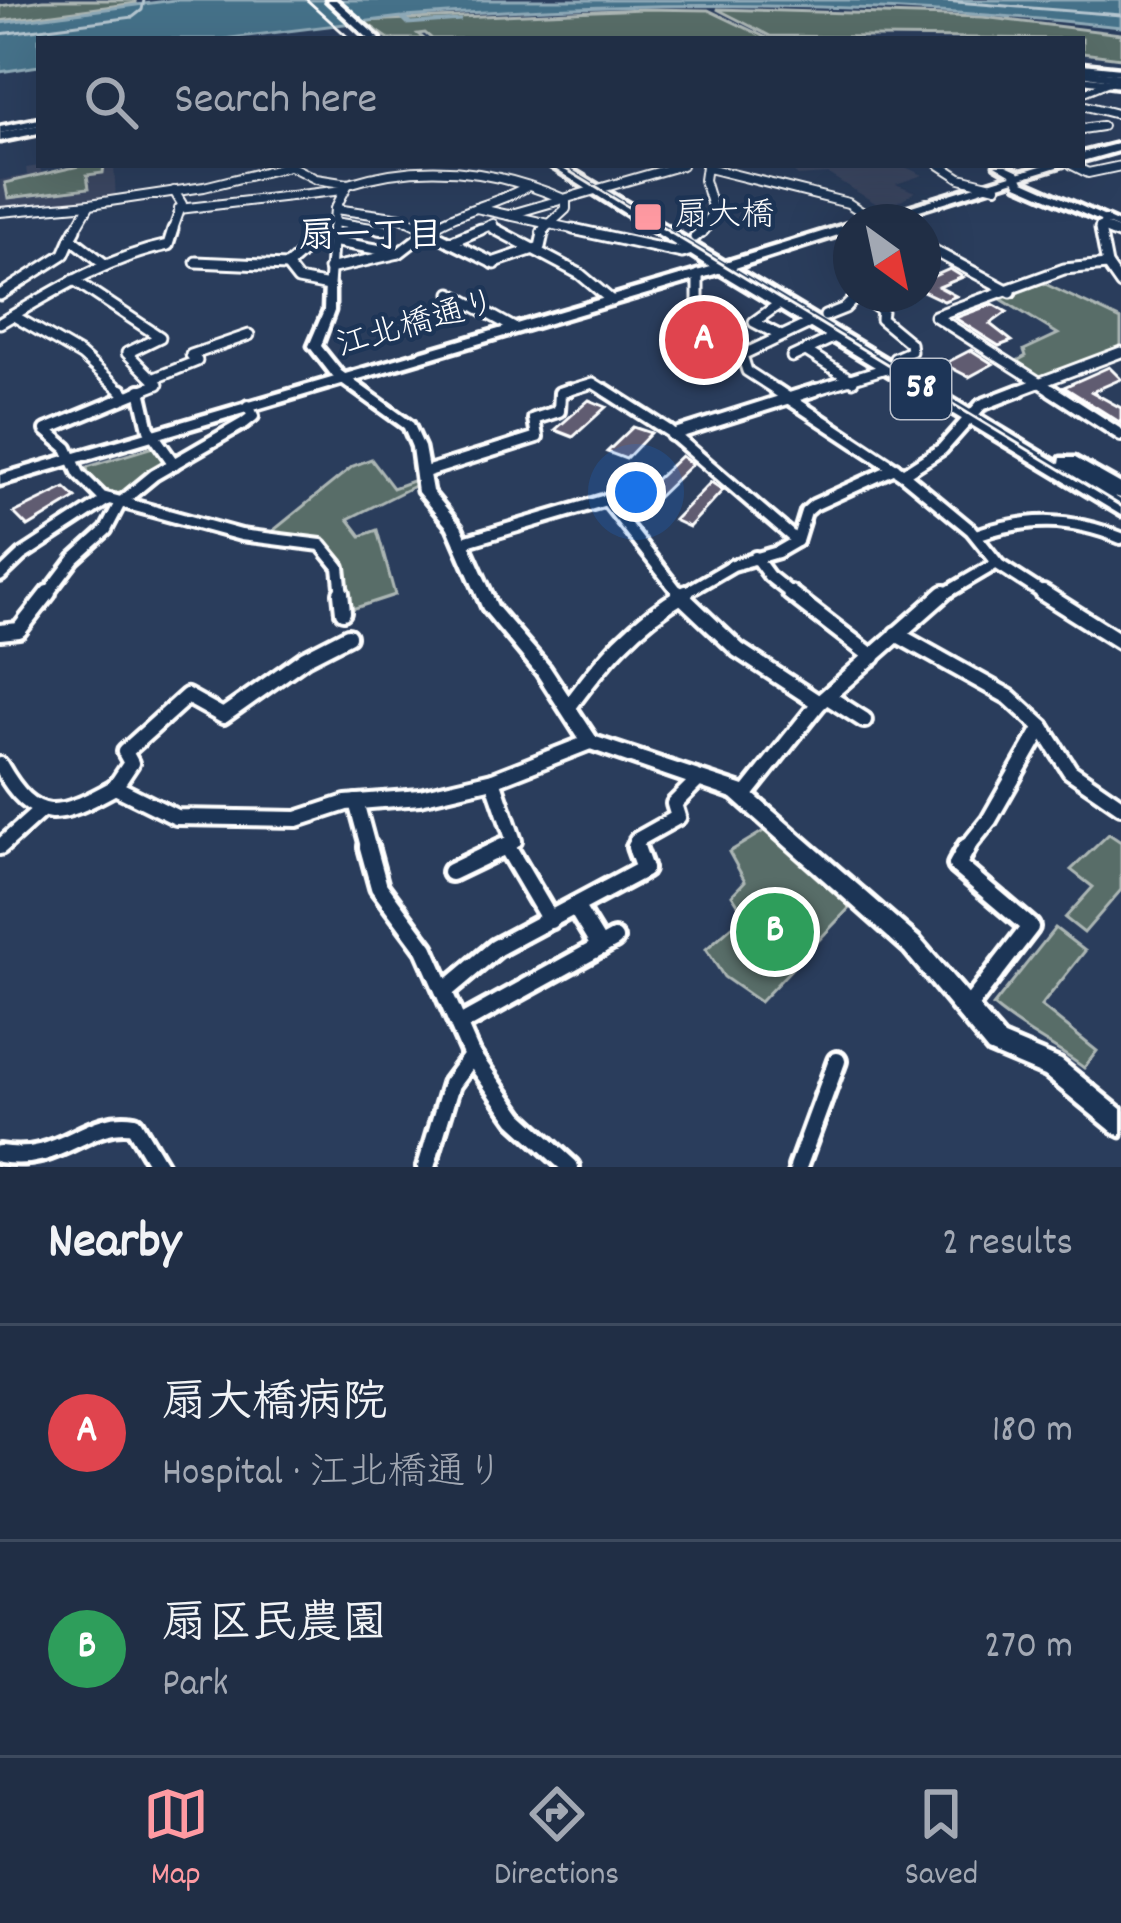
<!DOCTYPE html>
<html lang="en">
<head>
<meta charset="utf-8">
<style>
	:root { --surface:#202e45; --page:#2d3a50; --text:#f1f3f6; --muted:#a2a8b3; --line:#3d4a5e; --accent:#ff9aa2 }
	body { margin:0; font-family:Dekko,"Klee One",sans-serif; background:var(--page); color:var(--text) }
	.compass { position:absolute; left:833px; top:204px; width:108px; height:108px; border-radius:50%; background:var(--surface); box-shadow:0 12px 48px #0002; rotate:147deg }
	.you { position:absolute; left:636px; top:492px; width:42px; height:42px; margin:-30px; border:9px solid #fff; border-radius:50%; background:#1a73e8; box-shadow:0 0 0 18px #1a73e833 }
	.badge { display:grid; place-items:center; width:78px; height:78px; border-radius:50%; background:var(--accent); color:#fff; font-size:39px; font-weight:700 }
	.pin { position:absolute; translate:-50% -50%; border:6px solid #fff; box-shadow:0 3px 12px #0006 }
	.list { margin:0; padding:0; list-style:none }
	h2 { display:flex; justify-content:space-between; align-items:center; height:156px; margin:0; padding:0 48px; font-size:51px }
	h2 small { font-size:39px; font-weight:400; color:var(--muted) }
	.list li { display:grid; grid-template-columns:78px 1fr auto; gap:36px; align-items:center; box-sizing:border-box; height:216px; padding:0 48px; border-top:3px solid var(--line) }
	.list b { display:block; font-size:45px; white-space:nowrap }
	.list p { margin:0; font-size:39px; white-space:nowrap; color:var(--muted) }
	.list em { font-size:39px; font-style:normal; color:var(--muted) }
	.icon { flex:none; width:66px; height:66px; fill:none; stroke:currentColor; stroke-width:2; stroke-linecap:round; stroke-linejoin:round }
	.map { position:relative; flex:none; width:1121px; height:1167px; overflow:hidden }
	.search { position:absolute; background:var(--surface); box-shadow:0 12px 48px #0002; left:36px; right:36px; top:36px; height:132px; display:flex; align-items:center; gap:30px; box-sizing:border-box; padding:0 42px; border-radius:0px; color:var(--muted); font-size:45px }
	.sheet { height:588px; background:var(--surface) }
	nav { display:flex; justify-content:space-around; align-items:center; box-sizing:border-box; height:168px; border-top:3px solid var(--line); background:var(--surface); font-size:33px; color:var(--muted) }
	nav a { display:grid; justify-items:center; gap:6px }
	nav .on { color:var(--accent) }
	.map>svg:first-child { display:block }
	.built { fill:#3a4662 }
	.green { fill:#586d68; stroke:#acb6b4; stroke-width:3 }
	.water { fill:#457189; stroke:#8faab8; stroke-width:3 }
	.lines { fill:none; stroke-linecap:round; stroke-linejoin:round }
	.shore { stroke:#b5c6d0; stroke-width:3 }
	.building { fill:#605b71; stroke:#fff; stroke-width:3 }
	.minor-far5-casing { stroke:#fff; stroke-width:10 }
	.minor-far4-casing { stroke:#fff; stroke-width:12 }
	.minor-far3-casing { stroke:#fff; stroke-width:15 }
	.minor-far2-casing { stroke:#fff; stroke-width:18 }
	.minor-far1-casing { stroke:#fff; stroke-width:22 }
	.minor-casing { stroke:#fff; stroke-width:26 }
	.tertiary-casing { stroke:#fff; stroke-width:9 }
	.secondary-casing { stroke:#fff; stroke-width:9 }
	.primary-casing { stroke:#fff; stroke-width:9 }
	.motorway-casing { stroke:#fff; stroke-width:9 }
	.minor-far5 { stroke:#1d3557; stroke-width:6 }
	.minor-far4 { stroke:#1d3557; stroke-width:8 }
	.minor-far3 { stroke:#1d3557; stroke-width:9 }
	.minor-far2 { stroke:#1d3557; stroke-width:10 }
	.minor-far1 { stroke:#1d3557; stroke-width:14 }
	.minor { stroke:#1d3557; stroke-width:16 }
	.tertiary { fill:#1d3557; fill-rule:evenodd }
	.secondary { fill:#1d3557; fill-rule:evenodd }
	.primary { fill:#1d3557; fill-rule:evenodd }
	.motorway { fill:#1d3557; fill-rule:evenodd }
	.tram { stroke:#fff; stroke-width:3 }
	.poi-dot { fill:#ff9aa2; stroke:#1d3557; stroke-width:4.5 }
	.labels { text-anchor:middle; dominant-baseline:central; stroke-width:9; stroke-linejoin:round; paint-order:stroke }
	.far-poi-label { font-size:33px; fill:#fff; stroke:#1d3557; text-anchor:start }
	.far-street-label { font-size:33px; fill:#fff; stroke:#1d3557 }
	.far-neighbourhood-label { font-size:36px; font-weight:bold; fill:#fff; stroke:#1d3557 }
	.shield { fill:#1d3557; stroke:#bbc2cd; stroke-width:3 }
	.shield-label { font-size:36px; font-weight:bold; fill:#fff }
</style>
</head>
<body>
<div class="map">
<svg width="1121" height="1167" viewBox="0 0 1121 1167">
	<rect width="100%" height="100%" fill="#2a3d5c"/>
	<filter id="ink" filterUnits="userSpaceOnUse"><feTurbulence type="fractalNoise" baseFrequency=".00833" numOctaves="2"/><feDisplacementMap in="SourceGraphic" scale="24" xChannelSelector="R" yChannelSelector="G"/><feConvolveMatrix kernelMatrix="1 2 1 2 8 2 1 2 1" color-interpolation-filters="sRGB"/></filter>
	<g filter="url(#ink)">
		<g class="built">
			<path d="M80,165H114L116,198L0,211V180L27,175L26,168L39,166L42,173Z"/>
			<path d="M785,165H901L923,175L896,184L915,192L885,209L828,174L798,176Z"/>
		</g>
		<g class="green">
			<path d="M43,0H134L136,3L0,21V6Z"/>
			<path d="M643,9L708,10L769,39H432L425,33L418,34L424,39H389L363,21Z"/>
			<path d="M717,9L983,17L1121,34V58L1082,53V39L770,36Z"/>
			<path d="M83,165H104L103,173L87,175L89,188L8,198L5,183Z"/>
			<path d="M1043,283L1121,320V348L1039,379L1013,363L1026,356L1024,350L1058,334L1001,299Z"/>
			<path d="M156,446L167,463L127,492L107,495L88,472L87,467Z"/>
			<path d="M371,459L393,488L415,480L416,485L348,519L361,536L377,530L395,595L346,611L342,565L324,542L269,534L353,466Z"/>
			<path d="M767,829L853,904L760,1002L724,977L706,949L745,915L732,895L745,881L729,852Z"/>
			<path d="M1109,834L1121,842V890L1084,933L1065,918L1093,887L1071,870Z"/>
			<path d="M1055,928L1085,951L1041,1006L1097,1051L1084,1068C1054,1045 1022,1031 993,1006Z"/>
		</g>
		<path class="water" d="M174,0H1121V27C885,1 642,0 405,17L410,23L461,20L408,24L401,17L223,39H39V66L0,72V23Z"/>
		<g class="lines">
			<g class="shore">
				<path d="M931,0L1121,15"/>
				<path d="M0,34L133,17L142,10L144,0"/>
			</g>
		</g>
		<g class="building">
			<path d="M950,269L963,277L939,287L956,296L944,301L923,291V281Z"/>
			<path d="M993,304L1007,312L990,324L1012,341L999,346L955,318Z"/>
			<path d="M971,350L993,364L969,377L944,364Z"/>
			<path d="M1109,367L1121,379L1092,392L1121,408V423L1064,387Z"/>
			<path d="M589,400L606,407L573,437L555,430Z"/>
			<path d="M633,427L651,433L626,459L607,452Z"/>
			<path d="M681,456L692,464L657,498L643,492Z"/>
			<path d="M711,482L723,490L689,527L674,520Z"/>
			<path d="M65,488L76,498L28,527L14,513Z"/>
		</g>
		<g class="lines">
			<defs>
				<path id="minor-far5" d="M1082,93L1109,82"/>
				<g id="minor-far4">
					<path d="M1082,105L1121,115"/>
					<path d="M1082,129L1102,126"/>
					<path d="M288,165L316,179L348,184L335,209L333,232"/>
					<path d="M940,165L960,178L996,187"/>
					<path d="M1072,165L1088,173L1121,166"/>
					<path d="M708,168L848,203L877,222"/>
					<path d="M348,184C423,160 495,169 566,200V209L541,232"/>
					<path d="M476,208L586,232"/>
					<path d="M179,209L343,190"/>
					<path d="M335,209L402,218L431,232"/>
					<path d="M0,212L90,204"/>
					<path d="M508,215L682,165"/>
					<path d="M334,222L384,230"/>
					<path d="M489,226L501,232"/>
					<path d="M1100,227L1113,232"/>
					<path d="M74,232L90,204L204,187L288,166"/>
					<path d="M172,232L182,204L174,191"/>
					<path d="M426,232C456,210 496,205 528,186"/>
					<path d="M474,232L493,224"/>
					<path d="M703,232L713,210L704,180L706,166"/>
					<path d="M1101,232L1105,220"/>
				</g>
				<g id="minor-far3">
					<path d="M76,229L71,238L106,265"/>
					<path d="M378,229L384,230"/>
					<path d="M424,229L495,264"/>
					<path d="M495,229L580,274L612,301"/>
					<path d="M573,229L682,253L692,250"/>
					<path d="M1100,229L1107,265L1121,285"/>
					<path d="M1106,229L1121,235"/>
					<path d="M332,236L316,240L287,266L298,280L329,286L333,229"/>
					<path d="M695,237L704,229"/>
					<path d="M332,241L398,253"/>
					<path d="M450,242L481,229"/>
					<path d="M923,245L1011,292"/>
					<path d="M196,262L287,266"/>
					<path d="M492,263L540,247L544,229"/>
					<path d="M329,269L399,253L430,229"/>
					<path d="M698,275V312L747,351"/>
					<path d="M74,280L160,337L127,353L158,384L135,393"/>
					<path d="M451,293L514,328"/>
					<path d="M859,294L882,311L881,319L910,343L911,351L895,358"/>
					<path d="M0,295L64,254L71,238"/>
					<path d="M779,304L754,322L779,335"/>
					<path d="M14,316L81,355L124,393"/>
					<path d="M825,316L845,308L859,294"/>
					<path d="M0,323C54,291 106,258 168,245L173,229"/>
					<path d="M806,351L853,381"/>
					<path d="M792,357L835,337"/>
					<path d="M155,378L197,361L191,355L249,335"/>
					<path d="M560,393L593,383L609,393"/>
					<path d="M781,393L747,371L742,355L810,323"/>
					<path d="M805,393L886,368"/>
					<path d="M1012,393L1121,352"/>
					<path d="M1056,393L935,316L1064,269L1107,265"/>
				</g>
				<g id="minor-far2">
					<path d="M121,390L126,395"/>
					<path d="M140,390L149,429L174,464"/>
					<path d="M143,390L46,430L67,448L79,474L102,497L241,535L321,545L339,567L342,596"/>
					<path d="M605,390L669,431L797,541"/>
					<path d="M776,390L903,474L971,530L999,565L1047,596"/>
					<path d="M1051,390L1121,435"/>
					<path d="M672,435L815,390"/>
					<path d="M422,473L537,437L534,419L559,411L560,393L569,390"/>
					<path d="M903,474L942,449L981,405L1020,390"/>
					<path d="M976,535C1029,517 1069,517 1121,538"/>
					<path d="M460,543L606,500L681,596"/>
					<path d="M755,557L769,576L794,596"/>
					<path d="M0,576L22,555L108,499"/>
					<path d="M46,596L74,559L106,530L120,503L154,475L244,423L253,416L248,406"/>
					<path d="M680,596L733,565L778,552L797,541L806,512L814,505L895,468"/>
					<path d="M941,596L997,563"/>
				</g>
				<g id="minor-far1">
					<path d="M341,593L343,612"/>
					<path d="M678,593L738,650L819,703"/>
					<path d="M790,593L873,657"/>
					<path d="M1043,593L1121,642"/>
					<path d="M0,632L19,630L48,593"/>
					<path d="M896,634L1009,697L1042,727L1070,771L1121,806"/>
					<path d="M828,697L864,720"/>
					<path d="M568,708C603,660 634,623 686,593"/>
					<path d="M0,765C35,827 59,818 115,787L176,817L297,819L346,803L420,797L493,780L590,742"/>
					<path d="M493,780L514,841L497,850"/>
					<path d="M115,787L131,763L125,752L187,696L223,716L305,658L348,636"/>
					<path d="M744,797L819,703L944,593"/>
					<path d="M356,802L369,850"/>
					<path d="M506,845L509,850"/>
					<path d="M0,847L39,812"/>
					<path d="M636,850L637,840L678,817L674,804L698,780"/>
					<path d="M965,850L989,820L1042,727"/>
				</g>
				<g id="minor">
					<path d="M368,847L379,887L425,949L472,1056L516,1118L570,1167"/>
					<path d="M507,847L550,920"/>
					<path d="M451,872L503,847"/>
					<path d="M575,906L600,947"/>
					<path d="M446,990L496,948L644,869L636,847"/>
					<path d="M966,1010L1030,927L957,865L967,847"/>
					<path d="M460,1024L614,939"/>
					<path d="M0,1154C62,1165 86,1117 134,1125L159,1167"/>
					<path d="M426,1167L451,1084L472,1056"/>
					<path d="M798,1167L837,1061"/>
				</g>
				<g id="tertiary">
					<path d="M995,165H1006L1019,171L1024,181L1121,224V230L1017,185L1012,175Z"/>
					<path d="M325,284L334,286V311L321,346L341,371L413,423L424,447L432,491L461,526L497,606L549,666L596,737L744,786L919,938L1004,1036L1061,1060L1121,1109V1136L1113,1132L1045,1076L988,1052L905,952L732,798L584,747L537,674L483,609L448,528L418,492L412,447L404,428L333,377L309,346L324,311Z"/>
				</g>
				<g id="secondary">
					<path d="M1082,76L1121,81V87L1082,82Z"/>
					<path d="M39,119V125L0,133V127Z"/>
					<path d="M721,264L725,265V271L0,485V475Z"/>
				</g>
				<g id="primary">
					<path d="M327,0H336L380,39H369Z"/>
					<path d="M1082,64L1121,68V74L1082,70Z"/>
					<path d="M1121,143V150L1082,161V153Z"/>
					<path d="M549,165H564L725,262L851,223V231L735,268L1060,464L1061,458H1075L1121,484V498L1114,496L1121,500V515L716,271Z"/>
					<path d="M1044,165H1063L881,222H860Z"/>
				</g>
				<g id="motorway">
					<path d="M1082,69L1121,74V82L1082,75Z"/>
					<path d="M39,125V133L0,141V133Z"/>
				</g>
			</defs>
			<use href="#minor-far5" class="minor-far5-casing"/>
			<use href="#minor-far4" class="minor-far4-casing"/>
			<use href="#minor-far3" class="minor-far3-casing"/>
			<use href="#minor-far2" class="minor-far2-casing"/>
			<use href="#minor-far1" class="minor-far1-casing"/>
			<use href="#minor" class="minor-casing"/>
			<use href="#tertiary" class="tertiary-casing"/>
			<use href="#secondary" class="secondary-casing"/>
			<use href="#primary" class="primary-casing"/>
			<use href="#motorway" class="motorway-casing"/>
			<use href="#minor-far5" class="minor-far5"/>
			<use href="#minor-far4" class="minor-far4"/>
			<use href="#minor-far3" class="minor-far3"/>
			<use href="#minor-far2" class="minor-far2"/>
			<use href="#minor-far1" class="minor-far1"/>
			<use href="#minor" class="minor"/>
			<use href="#tertiary" class="tertiary"/>
			<use href="#secondary" class="secondary"/>
			<use href="#primary" class="primary"/>
			<use href="#motorway" class="motorway"/>
			<g class="tram">
				<path d="M307,0L350,39"/>
				<path d="M559,165L1121,506"/>
			</g>
		</g>
	</g>
	<rect class="poi-dot" x="633" y="202" width="30" height="30" rx="6"/>
	<g class="labels">
		<g class="far-poi-label">
			<text x="675" y="217">扇大橋</text>
		</g>
		<g class="far-street-label">
			<text transform="translate(417 326) rotate(-16)">江北橋通り</text>
		</g>
		<g class="far-neighbourhood-label">
			<text x="371" y="239">扇一丁目</text>
		</g>
		<rect class="shield" x="891" y="359" width="60" height="60" rx="9"/>
		<g class="shield-label">
			<text x="921" y="389">58</text>
		</g>
	</g>
</svg>
<svg class="compass" viewBox="-18 -18 36 36"><path d="M0-13l5 13h-10z" fill="#e53935"/><path d="M0 13l5-13h-10z" fill="#a2a8b3"/></svg>
<div class="you"></div>
<div class="pin badge" style="left:704px;top:340px;background:#e0444e">A</div>
<div class="pin badge" style="left:775px;top:932px;background:#2e9e5b">B</div>
<div class="search"><svg class="icon" aria-label="search" viewBox="0 0 24 24"><circle cx="10" cy="10" r="6"/><path d="M15 15l6 6"/></svg>Search here</div>
</div>
<section class="sheet">
<h2>Nearby<small>2 results</small></h2>
<ul class="list">
<li><span class="badge" style="background:#e0444e">A</span><div><b>扇大橋病院</b><p>Hospital · 江北橋通り</p></div><em>180 m</em></li>
<li><span class="badge" style="background:#2e9e5b">B</span><div><b>扇区民農園</b><p>Park</p></div><em>270 m</em></li>
</ul>
</section>
<nav>
<a class="on"><svg class="icon" aria-label="map" viewBox="0 0 24 24"><path d="M3 6l6-2 6 2 6-2v14l-6 2-6-2-6 2zM9 4v14M15 6v14"/></svg>Map</a>
<a><svg class="icon" aria-label="directions" viewBox="0 0 24 24"><path d="M12 3l9 9-9 9-9-9zM9 14v-3h6M13 9l2 2-2 2"/></svg>Directions</a>
<a><svg class="icon" aria-label="saved" viewBox="0 0 24 24"><path d="M7 4h10v16l-5-4-5 4z"/></svg>Saved</a>
</nav>
</body>
</html>
